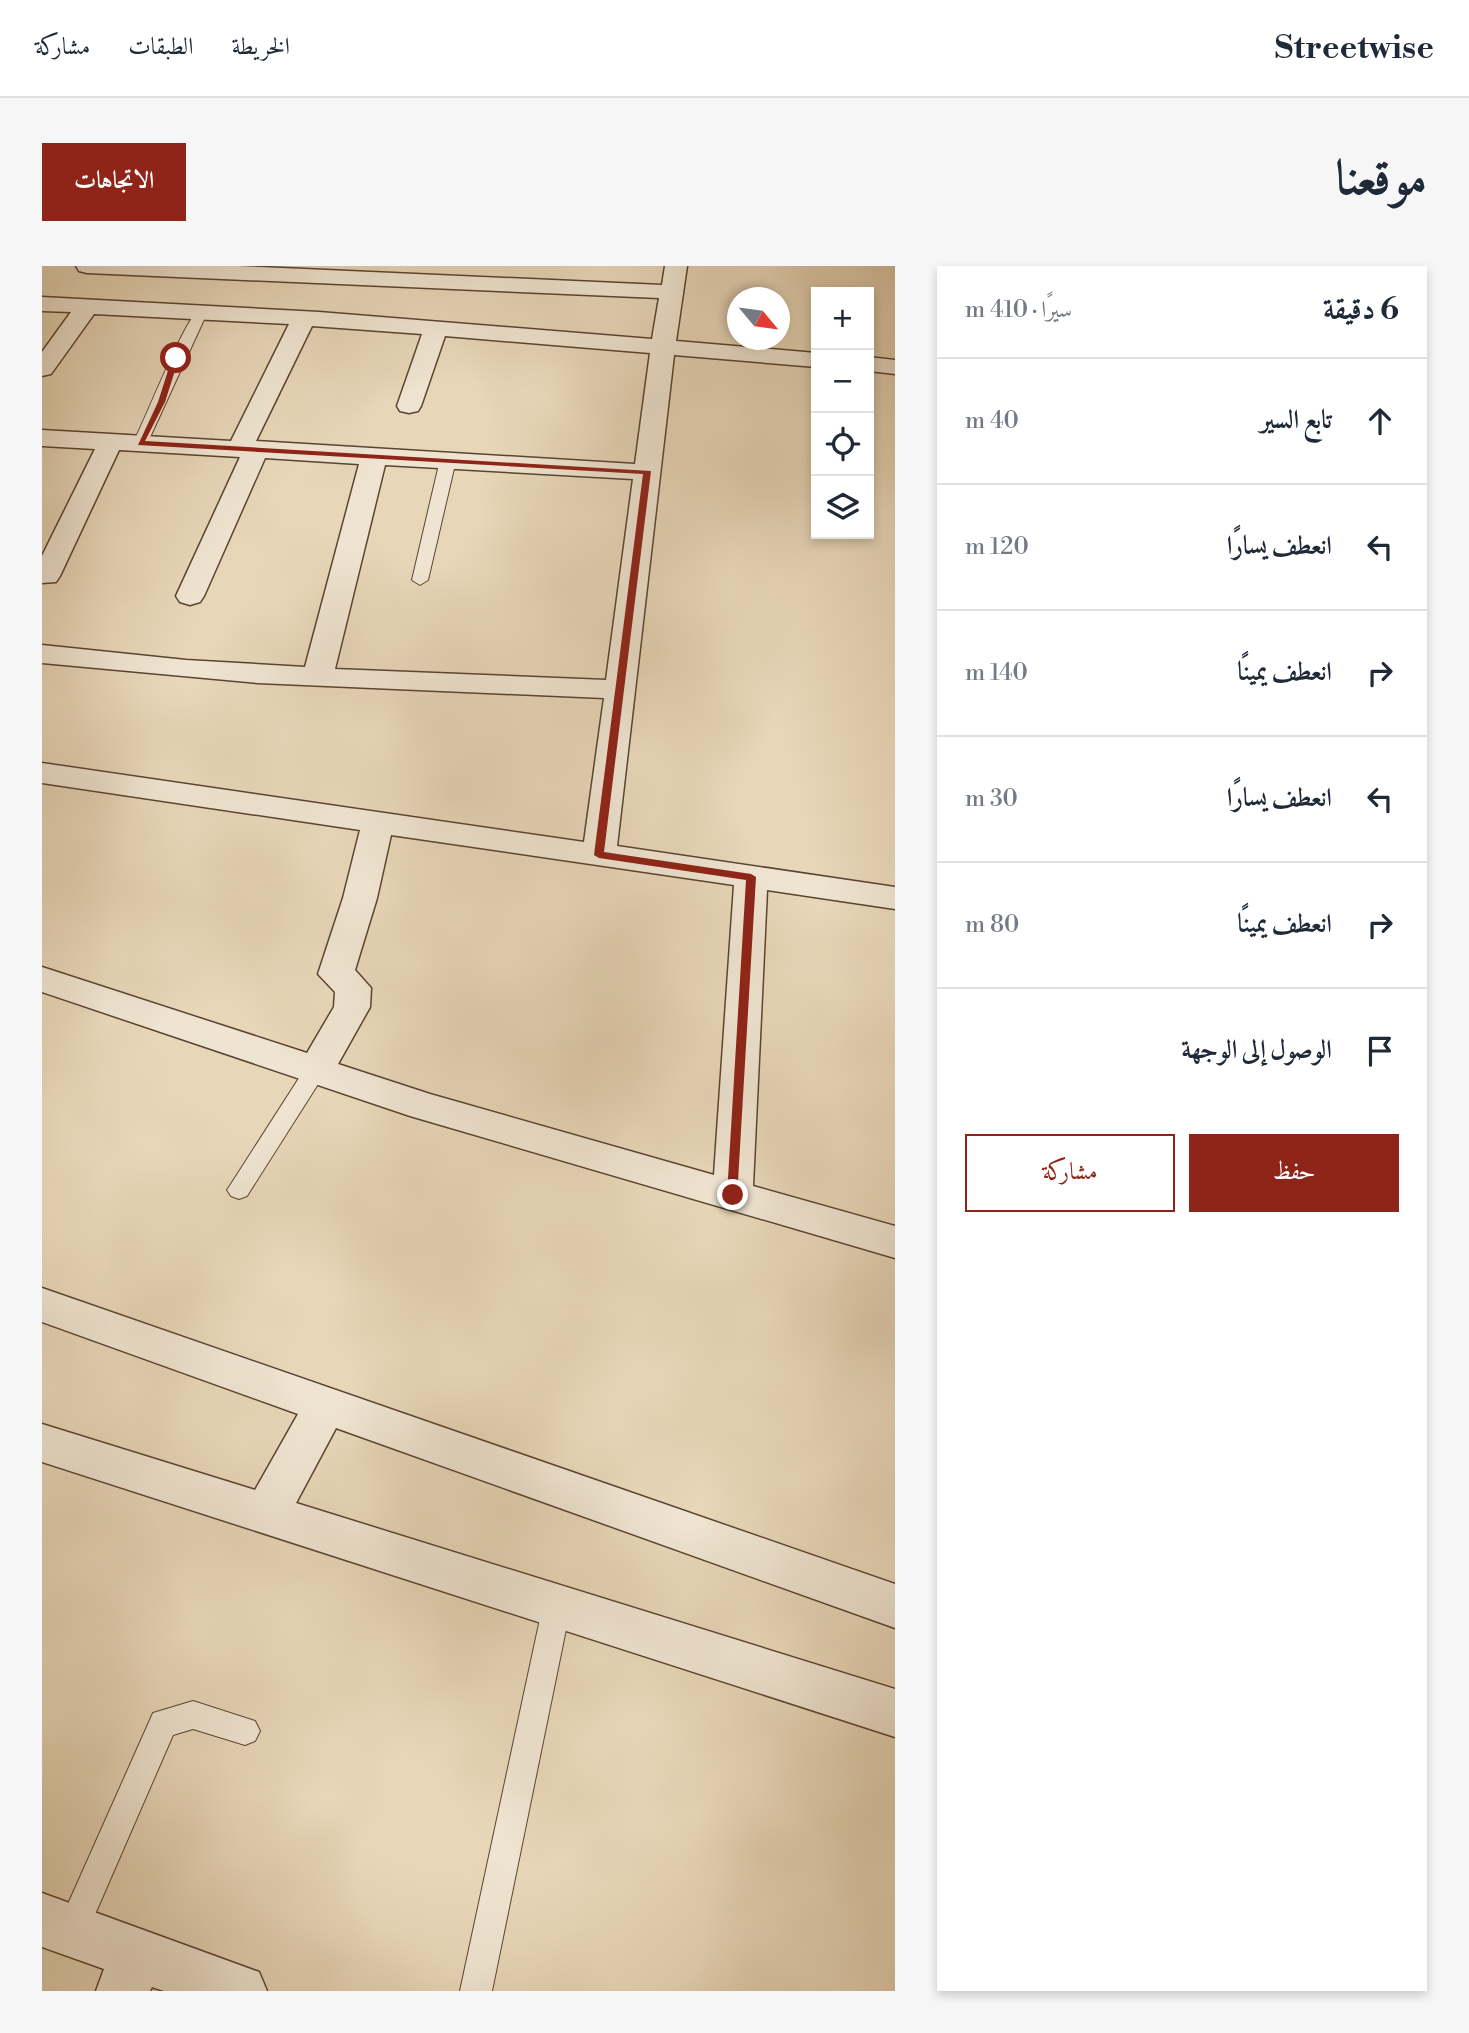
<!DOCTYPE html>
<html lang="ar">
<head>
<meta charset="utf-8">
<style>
	:root { --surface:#fff; --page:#f6f6f7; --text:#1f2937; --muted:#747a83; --line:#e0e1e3; --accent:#8f2418 }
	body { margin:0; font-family:"Libre Bodoni",Amiri,serif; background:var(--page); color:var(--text); direction:rtl }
	.controls { position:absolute; right:21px; top:21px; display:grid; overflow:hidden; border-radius:0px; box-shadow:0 4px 10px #0003 }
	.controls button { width:63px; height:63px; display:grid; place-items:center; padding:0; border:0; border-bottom:2px solid var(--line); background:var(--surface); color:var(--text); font:35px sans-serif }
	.compass { position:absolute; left:685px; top:21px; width:63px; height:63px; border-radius:50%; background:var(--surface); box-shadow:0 4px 10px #0003; rotate:119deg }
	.stop { position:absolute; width:21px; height:21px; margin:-16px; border:5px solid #8f2418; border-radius:50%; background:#fff }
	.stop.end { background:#8f2418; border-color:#fff; box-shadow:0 2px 7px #0008 }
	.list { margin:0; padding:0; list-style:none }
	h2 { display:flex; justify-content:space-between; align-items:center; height:91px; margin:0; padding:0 28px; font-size:30px }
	h2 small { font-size:23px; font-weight:400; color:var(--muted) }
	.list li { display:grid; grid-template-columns:46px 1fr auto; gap:21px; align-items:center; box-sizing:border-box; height:126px; padding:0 28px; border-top:2px solid var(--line) }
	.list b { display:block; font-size:26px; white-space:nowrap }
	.list em { font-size:23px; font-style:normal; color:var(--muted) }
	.actions { display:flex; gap:14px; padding:21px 28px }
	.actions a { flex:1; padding:16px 0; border:2px solid var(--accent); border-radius:0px; text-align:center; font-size:24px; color:var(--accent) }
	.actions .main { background:var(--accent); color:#fff }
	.icon { flex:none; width:38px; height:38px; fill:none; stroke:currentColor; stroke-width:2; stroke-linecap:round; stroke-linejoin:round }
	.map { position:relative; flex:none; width:853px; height:1725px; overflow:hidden; direction:ltr; border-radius:0px }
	header { display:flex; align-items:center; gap:42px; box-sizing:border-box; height:98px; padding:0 35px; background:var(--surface); border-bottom:2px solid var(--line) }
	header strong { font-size:33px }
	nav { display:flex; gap:38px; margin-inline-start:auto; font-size:24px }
	.intro { display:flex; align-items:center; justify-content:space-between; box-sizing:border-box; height:168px; padding:0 42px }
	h1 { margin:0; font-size:49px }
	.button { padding:18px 32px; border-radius:0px; background:var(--accent); color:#fff; font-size:24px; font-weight:700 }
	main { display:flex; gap:42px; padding:0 42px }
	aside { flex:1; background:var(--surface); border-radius:0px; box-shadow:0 4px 10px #0003 }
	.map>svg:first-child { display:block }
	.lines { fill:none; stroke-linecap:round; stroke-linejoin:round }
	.service-casing { stroke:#5b4430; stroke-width:2 }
	.minor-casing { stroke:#5b4430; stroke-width:3 }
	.service { fill:#efe4d1; fill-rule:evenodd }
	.minor { fill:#efe4d1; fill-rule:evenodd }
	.route { fill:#8f2418 }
</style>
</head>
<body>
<header>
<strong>Streetwise</strong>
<nav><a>الخريطة</a><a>الطبقات</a><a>مشاركة</a></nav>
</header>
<div class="intro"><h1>موقعنا</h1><a class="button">الاتجاهات</a></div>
<main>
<aside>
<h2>6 دقيقة<small>سيرًا · 410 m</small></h2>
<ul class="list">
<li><svg class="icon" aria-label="ahead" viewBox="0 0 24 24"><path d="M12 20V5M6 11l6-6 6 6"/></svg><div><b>تابع السير</b></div><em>40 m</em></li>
<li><svg class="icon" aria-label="left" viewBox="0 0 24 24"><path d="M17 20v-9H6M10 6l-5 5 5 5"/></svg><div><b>انعطف يسارًا</b></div><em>120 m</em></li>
<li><svg class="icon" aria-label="right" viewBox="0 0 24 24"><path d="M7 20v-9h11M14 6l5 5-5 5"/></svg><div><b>انعطف يمينًا</b></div><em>140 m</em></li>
<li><svg class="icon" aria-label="left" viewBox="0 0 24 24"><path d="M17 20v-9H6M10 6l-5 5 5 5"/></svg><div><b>انعطف يسارًا</b></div><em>30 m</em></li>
<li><svg class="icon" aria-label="right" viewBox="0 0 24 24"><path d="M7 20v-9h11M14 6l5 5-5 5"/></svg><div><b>انعطف يمينًا</b></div><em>80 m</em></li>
<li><svg class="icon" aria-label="arrive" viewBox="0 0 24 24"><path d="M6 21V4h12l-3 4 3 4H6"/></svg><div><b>الوصول إلى الوجهة</b></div></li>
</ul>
<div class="actions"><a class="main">حفظ</a><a>مشاركة</a></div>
</aside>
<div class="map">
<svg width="853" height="1725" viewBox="0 0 853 1725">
	<rect width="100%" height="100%" fill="#e7d6b8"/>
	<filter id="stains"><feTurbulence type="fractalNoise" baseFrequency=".00286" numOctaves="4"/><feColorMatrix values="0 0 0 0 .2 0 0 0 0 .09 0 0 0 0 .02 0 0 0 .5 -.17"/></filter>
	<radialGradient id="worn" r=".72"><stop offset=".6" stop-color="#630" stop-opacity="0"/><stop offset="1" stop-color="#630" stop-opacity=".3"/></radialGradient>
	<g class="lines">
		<defs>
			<g id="service">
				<path d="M158,43L165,47L104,180H94L91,177C102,157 145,47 158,43Z"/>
				<path d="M406,189L414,194L386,314L378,319L370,314L398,194Z"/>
				<path d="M274,796L282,798L285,804L205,930L197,933L189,930L185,924L189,918L266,798Z"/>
				<path d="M515,1326L525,1330L529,1339L450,1725H418L501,1339L505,1330Z"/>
				<path d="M151,1435L213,1455L218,1465L213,1475L203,1479L151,1463L131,1469L41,1676L30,1681L19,1676L14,1665L111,1447Z"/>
			</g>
			<g id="minor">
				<path d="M34,0H195L620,19L623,0H645L634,75L774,87V101L632,89L575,580L853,621V643L725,624L711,920L853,960V992L368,850L0,726V701L265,787L292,741L293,726L276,708L301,632L318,564L0,517V497L542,576L562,432L216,417L0,397V379L144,394L263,401L317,198L223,192L162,330L158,336L148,339L138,336L134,330L198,191L77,184L18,310L14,316L0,317V290L53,183L0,180V164L189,175L247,58L52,48L9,108L0,110V86L29,46L0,45V31L277,46L610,73L617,32L45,7L37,5ZM270,60L380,68L355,140L358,145L367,147L376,145L379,140L403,70L608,87L593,198L214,175ZM343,199L591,213L564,414L293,403ZM349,569L692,619L672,909L388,828L296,798L328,741L329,722L313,704L335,632Z"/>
				<path d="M827,91L853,94V108L827,105Z"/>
				<path d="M0,1022L853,1318V1362L294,1162L254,1237L853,1423V1471L0,1196V1158L213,1224L256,1148L0,1056Z"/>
				<path d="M0,1627L217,1706L225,1725H122L110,1721L108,1725H54L62,1703L0,1681Z"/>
			</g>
		</defs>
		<use href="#service" class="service-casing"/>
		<use href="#minor" class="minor-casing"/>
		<use href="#service" class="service"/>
		<use href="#minor" class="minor"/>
	</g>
	<path class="route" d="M134,90L137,92L123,136L103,175L609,205L562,586L709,608L714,611L695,932H687L685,929L704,614L557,592L552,589L601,208L96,179L116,136L130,92Z"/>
	<rect width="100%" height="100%" filter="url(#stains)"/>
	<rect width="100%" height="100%" fill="url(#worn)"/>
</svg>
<div class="controls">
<button>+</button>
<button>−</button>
<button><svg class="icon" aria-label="locate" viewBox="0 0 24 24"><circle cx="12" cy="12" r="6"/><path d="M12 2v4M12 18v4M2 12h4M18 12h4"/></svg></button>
<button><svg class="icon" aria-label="layers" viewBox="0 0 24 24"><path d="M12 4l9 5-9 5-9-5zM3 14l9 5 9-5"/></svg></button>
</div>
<svg class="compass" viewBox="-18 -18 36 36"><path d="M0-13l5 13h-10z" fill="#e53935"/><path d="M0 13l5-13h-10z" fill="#747a83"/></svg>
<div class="stop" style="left:134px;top:92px"></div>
<div class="stop end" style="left:691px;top:929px"></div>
</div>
</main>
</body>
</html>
